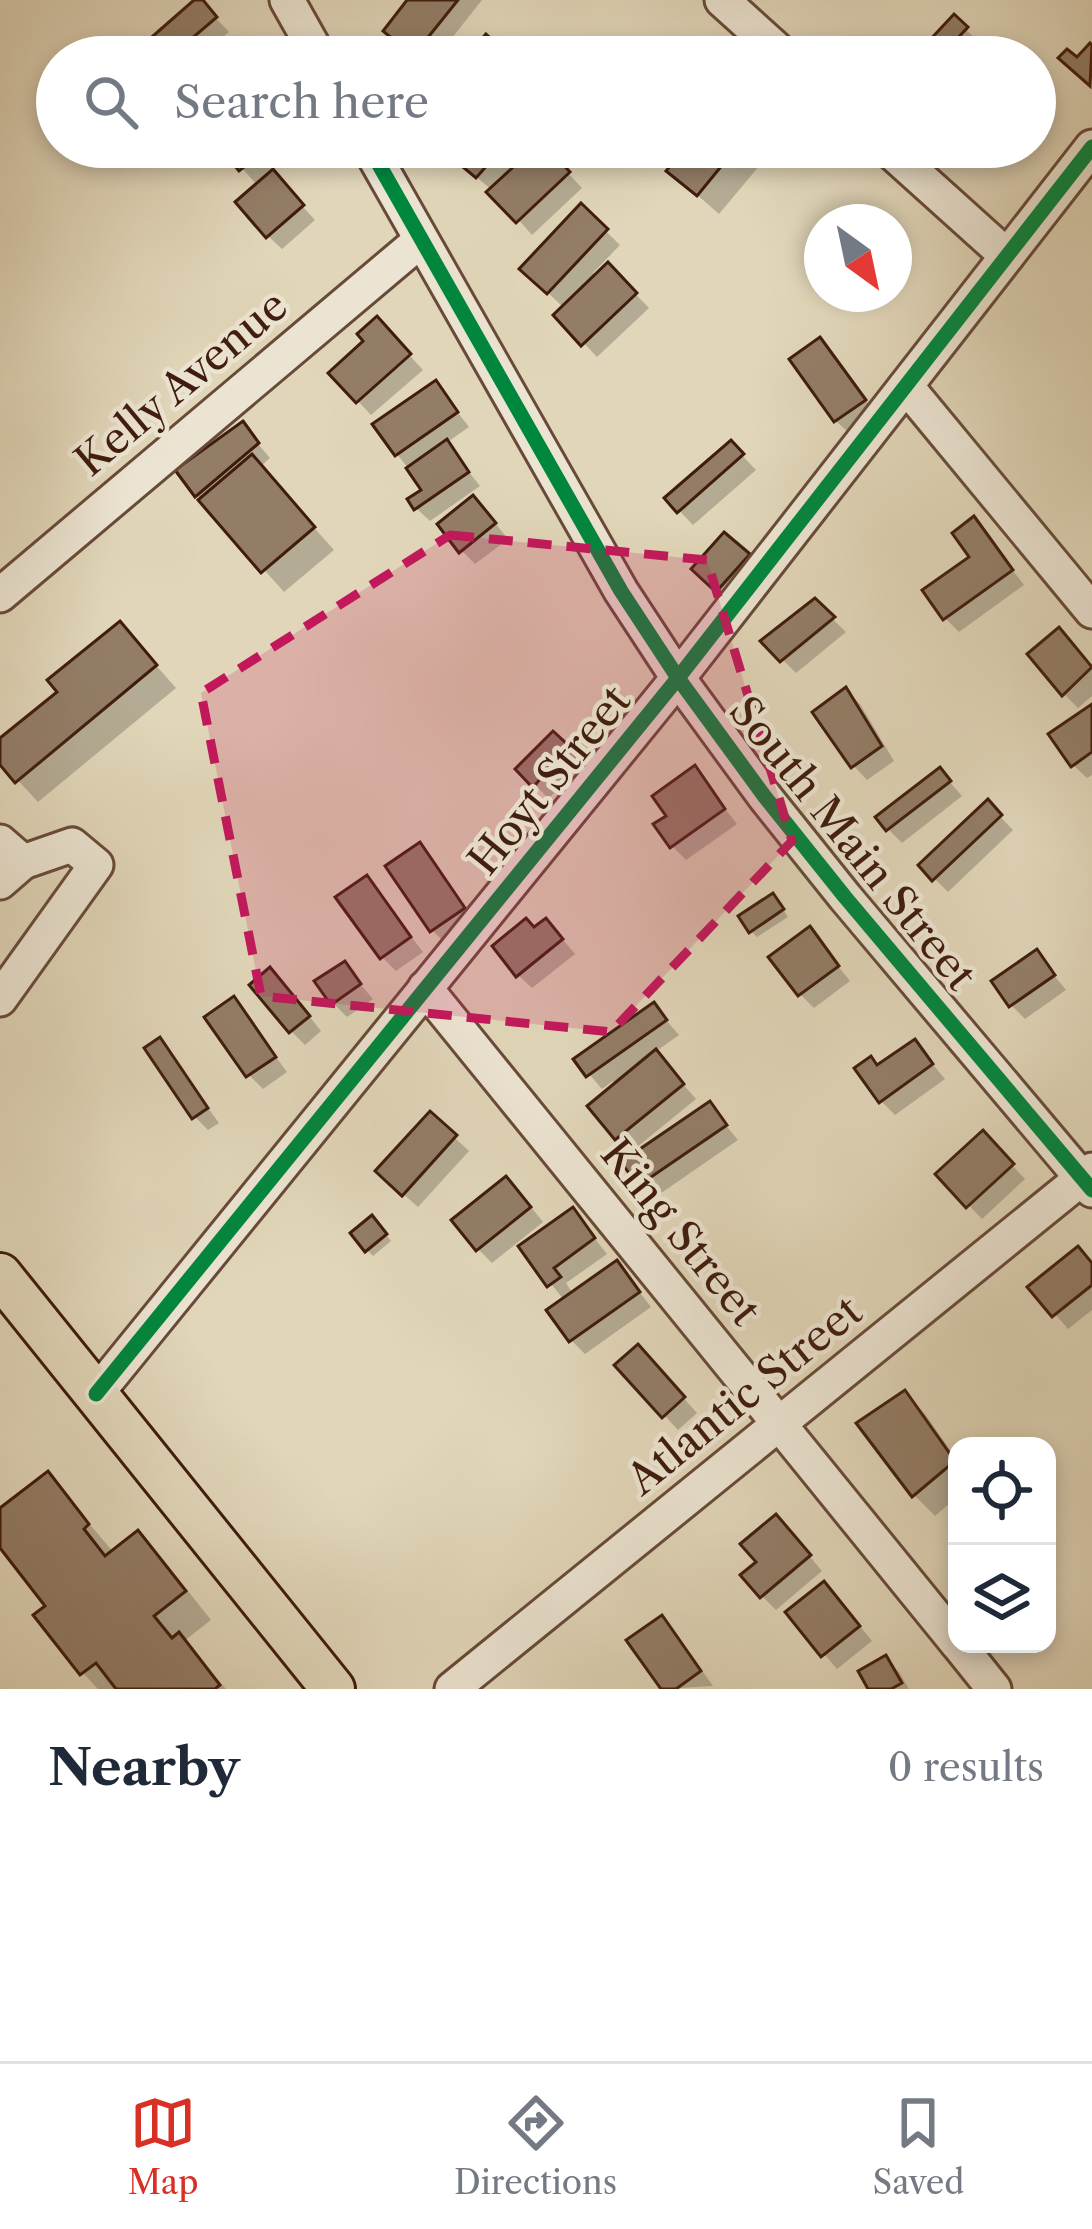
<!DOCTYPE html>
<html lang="en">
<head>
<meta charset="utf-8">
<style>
	:root { --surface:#fff; --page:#f2f2f3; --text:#1f2937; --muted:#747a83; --line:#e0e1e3; --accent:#d93025 }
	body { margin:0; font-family:"Libre Caslon Text",serif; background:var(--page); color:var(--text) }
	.controls { position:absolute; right:36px; bottom:36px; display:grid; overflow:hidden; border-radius:24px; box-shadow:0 6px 18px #0003 }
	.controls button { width:108px; height:108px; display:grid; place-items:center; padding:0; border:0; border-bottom:3px solid var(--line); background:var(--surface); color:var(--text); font:60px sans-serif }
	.compass { position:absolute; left:804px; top:204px; width:108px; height:108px; border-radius:50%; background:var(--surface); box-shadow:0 6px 18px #0003; rotate:147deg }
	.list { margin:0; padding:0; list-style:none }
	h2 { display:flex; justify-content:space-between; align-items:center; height:156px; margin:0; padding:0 48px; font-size:51px }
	h2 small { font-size:39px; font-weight:400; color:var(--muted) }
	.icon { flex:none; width:66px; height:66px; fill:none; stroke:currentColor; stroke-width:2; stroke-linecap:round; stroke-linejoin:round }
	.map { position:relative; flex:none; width:1092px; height:1689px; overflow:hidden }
	.search { position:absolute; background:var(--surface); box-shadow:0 6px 18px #0003; left:36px; right:36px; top:36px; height:132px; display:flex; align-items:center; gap:30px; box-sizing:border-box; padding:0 42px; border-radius:66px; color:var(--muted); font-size:45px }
	.sheet { height:372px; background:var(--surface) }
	nav { display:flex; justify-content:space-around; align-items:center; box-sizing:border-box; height:168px; border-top:3px solid var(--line); background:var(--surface); font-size:33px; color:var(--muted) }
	nav a { display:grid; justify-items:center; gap:6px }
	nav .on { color:var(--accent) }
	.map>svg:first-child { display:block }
	.shadow { fill:#0003 }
	.building { fill:#937d66; stroke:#3f1c0d; stroke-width:3 }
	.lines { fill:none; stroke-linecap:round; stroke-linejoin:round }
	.minor-casing { stroke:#684a38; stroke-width:39 }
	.major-casing { stroke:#3f1c0d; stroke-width:48 }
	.minor { stroke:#ece4d2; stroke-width:33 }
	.major { stroke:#e1d6b9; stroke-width:42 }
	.cycleway-casing { stroke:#ece4d2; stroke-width:22 }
	.cycleway { stroke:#00873e; stroke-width:15 }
	.marked { fill:#c2185b; fill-opacity:0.2; stroke:#c2185b; stroke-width:9; stroke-dasharray:24 15; stroke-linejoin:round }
	.labels { text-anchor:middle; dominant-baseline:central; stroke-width:9; stroke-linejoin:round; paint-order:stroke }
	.street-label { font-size:42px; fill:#3f1c0d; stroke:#ece4d2 }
</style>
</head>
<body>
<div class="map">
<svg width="1092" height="1689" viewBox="0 0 1092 1689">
	<rect width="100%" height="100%" fill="#e1d6b9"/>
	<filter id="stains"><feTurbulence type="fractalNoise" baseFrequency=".00167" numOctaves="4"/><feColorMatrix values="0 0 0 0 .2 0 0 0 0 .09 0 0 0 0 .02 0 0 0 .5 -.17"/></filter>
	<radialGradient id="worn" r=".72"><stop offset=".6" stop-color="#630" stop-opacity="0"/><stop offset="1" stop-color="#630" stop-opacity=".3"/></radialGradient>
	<g class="shadow">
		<path d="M199,0L229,32L200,57L195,54L175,57L157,37Z"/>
		<path d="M411,0H482L437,57H416L400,44Z"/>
		<path d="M954,18L980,43L966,57H918Z"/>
		<path d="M223,147H300L270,171L315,220L282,249L268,236L258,186Z"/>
		<path d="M453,147H528L509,169L512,172L543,147L582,188L532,235L492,190L462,165Z"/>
		<path d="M690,147H775L719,214L670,171Z"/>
		<path d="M581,207L620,245L593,273L597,277L608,266L649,308L597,357L557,315L564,308L523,269Z"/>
		<path d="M390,334L423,370L371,415L332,373L367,341Z"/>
		<path d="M820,340L877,415L850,434L836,421Z"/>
		<path d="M436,384L469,427L446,443L480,486L430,521L416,508L425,490L397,454Z"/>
		<path d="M242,425L270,458L260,467L334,550L284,592L197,495Z"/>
		<path d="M731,444L756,470L693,525L668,499Z"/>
		<path d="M487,513L508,539L475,564L462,551Z"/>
		<path d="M974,520L1024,585L959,632L945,618L973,557Z"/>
		<path d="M748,557L761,570L731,603L708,582Z"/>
		<path d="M815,602L846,632L796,673L765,642Z"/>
		<path d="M120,625L176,688L38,802L0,761V742L61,692Z"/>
		<path d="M1073,645L1092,668V696L1078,708L1064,694Z"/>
		<path d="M846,690L860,704L894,761L867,780L854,766Z"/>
		<path d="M1092,707V775L1087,778L1073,765Z"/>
		<path d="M553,735L579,760L549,799L519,769Z"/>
		<path d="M694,769L737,824L686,860L672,846L670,817Z"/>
		<path d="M940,771L962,796L902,843L888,829Z"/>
		<path d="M988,804L1013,830L948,892L922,866Z"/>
		<path d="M420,846L477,923L446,944L432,930Z"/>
		<path d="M366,878L423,952L396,971L382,957Z"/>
		<path d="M779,903L788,917L757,937L751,931Z"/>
		<path d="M809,930L850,981L814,1008L800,994Z"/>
		<path d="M559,935L575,954L532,988L518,975Z"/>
		<path d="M1036,953L1066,990L1025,1019L1011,1005Z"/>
		<path d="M344,965L373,999L347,1017L333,1003Z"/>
		<path d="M284,985L321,1031L305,1045L291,1031Z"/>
		<path d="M234,1000L287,1072L263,1089L249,1075Z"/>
		<path d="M654,1006L679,1035L655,1052L696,1099L631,1152L617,1138L616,1085L613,1081L602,1089L577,1060Z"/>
		<path d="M159,1041L219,1123L208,1130L195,1117Z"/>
		<path d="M915,1043L945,1079L895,1115L881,1101L879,1068Z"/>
		<path d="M709,1105L738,1140L654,1198L626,1163Z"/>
		<path d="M430,1115L469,1151L418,1207L393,1185Z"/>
		<path d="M996,1148L1025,1179L982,1219L939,1174Z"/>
		<path d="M520,1193L543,1222L492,1263L478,1249Z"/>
		<path d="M573,1211L607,1254L566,1283L573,1294L617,1263L651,1307L585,1354L571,1340L564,1300L522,1247Z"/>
		<path d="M378,1225L391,1241L373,1256L367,1250Z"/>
		<path d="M1092,1264V1310L1068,1329L1032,1287Z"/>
		<path d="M651,1362L697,1413L678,1430L618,1365Z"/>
		<path d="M904,1394L925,1414L957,1460V1497L935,1516L914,1495Z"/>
		<path d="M48,1475L114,1553L138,1534L165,1562L211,1620L184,1641L226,1689H98L83,1673L37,1615L49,1606L0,1543V1512Z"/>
		<path d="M789,1532L822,1571L776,1610L762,1596Z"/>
		<path d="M838,1599L872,1641L837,1669L789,1613Z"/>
		<path d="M661,1619L675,1632L713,1686L664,1689Z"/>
		<path d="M885,1659L899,1672L909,1689H872Z"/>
	</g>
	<g class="building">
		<path d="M194,0H203L217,17L183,46L179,42L167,53L153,36Z"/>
		<path d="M407,0H458L413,56L383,31Z"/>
		<path d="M954,14L968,27L940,57H914Z"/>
		<path d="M486,34L506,52L500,57H446L460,41L471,51Z"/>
		<path d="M242,38L259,57H221Z"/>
		<path d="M1090,43L1092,45L1090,86L1058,58L1067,49L1077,57Z"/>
		<path d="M219,147H269L239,171Z"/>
		<path d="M449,147H503L476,178L445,152Z"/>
		<path d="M535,147H547L570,172L516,223L486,192Z"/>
		<path d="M686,147H737L697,196L666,171Z"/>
		<path d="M273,169L304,205L266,238L235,202Z"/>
		<path d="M581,203L608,229L547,294L519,269Z"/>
		<path d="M608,262L637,293L581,346L553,315Z"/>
		<path d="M377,316L411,354L356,403L328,373L363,341L357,334Z"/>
		<path d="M820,337L866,400L834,422L789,359Z"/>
		<path d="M436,380L458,412L395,456L372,424Z"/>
		<path d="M243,421L259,443L195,497L175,470Z"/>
		<path d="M447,439L469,472L414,510L407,499L421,490L406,468Z"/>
		<path d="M731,440L744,454L677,513L664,498Z"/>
		<path d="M252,454L315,527L261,573L198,500Z"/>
		<path d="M473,495L496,523L459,553L437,524Z"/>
		<path d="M974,516L1013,570L943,620L922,590L969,557L952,533Z"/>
		<path d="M724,532L750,554L716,592L691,569Z"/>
		<path d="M815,598L835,617L780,662L760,641Z"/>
		<path d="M120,621L157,665L15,783L0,765V738L57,692L47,680Z"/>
		<path d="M1059,627L1092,667L1062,696L1027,654Z"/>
		<path d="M846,687L882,746L851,768L812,712Z"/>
		<path d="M1092,704V752L1071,767L1048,734Z"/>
		<path d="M553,731L567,744L533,788L515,769Z"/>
		<path d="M695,765L725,809L670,848L653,824L666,816L652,796Z"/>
		<path d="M940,767L951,781L886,831L875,817Z"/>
		<path d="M988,799L1002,815L932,881L918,865Z"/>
		<path d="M420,842L465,908L430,932L385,866Z"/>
		<path d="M367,875L411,937L380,959L335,897Z"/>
		<path d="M773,893L784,909L749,933L738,916Z"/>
		<path d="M526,918L534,927L546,918L563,939L516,977L492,946Z"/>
		<path d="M810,926L839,966L798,996L768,957Z"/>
		<path d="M1037,949L1055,975L1009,1007L991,981Z"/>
		<path d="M345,961L361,984L331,1005L314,981Z"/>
		<path d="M270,967L310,1016L289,1033L249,985Z"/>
		<path d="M234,996L276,1057L246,1077L204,1017Z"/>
		<path d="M654,1002L667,1020L586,1077L573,1059Z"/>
		<path d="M160,1037L208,1108L192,1119L144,1048Z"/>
		<path d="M915,1039L933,1064L879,1103L854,1068L871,1056L877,1065Z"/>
		<path d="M656,1049L684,1084L615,1140L587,1106Z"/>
		<path d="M710,1101L727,1125L638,1186L621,1162Z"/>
		<path d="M430,1111L457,1135L402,1196L375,1171Z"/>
		<path d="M983,1130L1014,1164L966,1208L935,1174Z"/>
		<path d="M506,1176L531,1207L476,1251L451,1220Z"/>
		<path d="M573,1207L595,1238L554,1268L561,1277L547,1287L518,1246Z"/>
		<path d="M372,1215L387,1234L365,1252L350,1233Z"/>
		<path d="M1078,1246L1092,1263V1285L1052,1317L1027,1287Z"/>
		<path d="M617,1260L640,1292L569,1342L546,1310Z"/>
		<path d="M638,1344L685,1397L662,1418L614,1365Z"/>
		<path d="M905,1390L955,1461L912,1497L856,1423Z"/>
		<path d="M48,1471L89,1524L84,1529L105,1556L138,1530L186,1591L154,1616L172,1638L179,1632L220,1685L215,1689H116L96,1663L80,1675L33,1615L45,1606L0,1548V1508Z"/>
		<path d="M776,1514L811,1555L760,1598L740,1575L756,1562L740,1544Z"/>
		<path d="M824,1581L860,1626L821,1657L785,1612Z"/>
		<path d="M662,1615L701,1671L676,1689H661L626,1640Z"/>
		<path d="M886,1655L902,1683L891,1689H868L858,1671Z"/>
	</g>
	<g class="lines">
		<defs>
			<g id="minor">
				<path d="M287,0L319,57"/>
				<path d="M722,0L785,57"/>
				<path d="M369,147L621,591L678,678L765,797L845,897L1092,1190"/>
				<path d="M886,147L1007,256"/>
				<path d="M906,386L1092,611"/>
				<path d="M0,595L421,240"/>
				<path d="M0,842L23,862L72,845L96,865L0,999"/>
				<path d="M0,882L23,862"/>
				<path d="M425,988L957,1643"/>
				<path d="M96,1394L678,678L1092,147"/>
				<path d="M958,1644L994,1689"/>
				<path d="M452,1689L1092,1170"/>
			</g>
			<path id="major" d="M0,1275L333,1689"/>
		</defs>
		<use href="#minor" class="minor-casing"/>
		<use href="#major" class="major-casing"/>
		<use href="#minor" class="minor"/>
		<use href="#major" class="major"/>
		<defs>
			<g id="cycleway">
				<path d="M369,147L621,591L678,678L765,797L845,897L1092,1190"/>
				<path d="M96,1394L678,678L1092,147"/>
			</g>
		</defs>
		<use href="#cycleway" class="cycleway-casing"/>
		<use href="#cycleway" class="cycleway"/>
	</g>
	<path class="marked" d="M450,535L707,560L792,841L611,1032L261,996L201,693Z"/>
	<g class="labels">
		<g class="street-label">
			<text transform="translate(181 383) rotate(-40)">Kelly Avenue</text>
			<text transform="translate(549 780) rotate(-51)">Hoyt Street</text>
			<text transform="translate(853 843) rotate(51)">South Main Street</text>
			<text transform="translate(681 1232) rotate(51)">King Street</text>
			<text transform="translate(744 1395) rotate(-39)">Atlantic Street</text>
		</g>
	</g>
	<rect width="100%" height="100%" filter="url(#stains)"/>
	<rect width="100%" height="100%" fill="url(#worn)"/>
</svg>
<div class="controls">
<button><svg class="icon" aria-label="locate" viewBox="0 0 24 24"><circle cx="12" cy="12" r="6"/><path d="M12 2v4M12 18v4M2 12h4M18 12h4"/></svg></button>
<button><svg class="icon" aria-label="layers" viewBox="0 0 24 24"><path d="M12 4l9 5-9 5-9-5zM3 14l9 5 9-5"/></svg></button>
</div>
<svg class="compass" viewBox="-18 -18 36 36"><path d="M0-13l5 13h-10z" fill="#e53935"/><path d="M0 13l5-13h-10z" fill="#747a83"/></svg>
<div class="search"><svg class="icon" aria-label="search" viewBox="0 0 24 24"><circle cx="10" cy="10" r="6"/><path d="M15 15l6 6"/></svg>Search here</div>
</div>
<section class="sheet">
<h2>Nearby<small>0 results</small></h2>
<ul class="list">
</ul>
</section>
<nav>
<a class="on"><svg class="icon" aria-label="map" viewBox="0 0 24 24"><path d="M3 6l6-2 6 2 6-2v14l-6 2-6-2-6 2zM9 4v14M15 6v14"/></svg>Map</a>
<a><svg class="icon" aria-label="directions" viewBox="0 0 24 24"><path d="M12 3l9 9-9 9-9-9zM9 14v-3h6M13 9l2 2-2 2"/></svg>Directions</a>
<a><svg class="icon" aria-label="saved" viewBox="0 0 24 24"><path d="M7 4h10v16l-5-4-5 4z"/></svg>Saved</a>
</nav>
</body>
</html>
